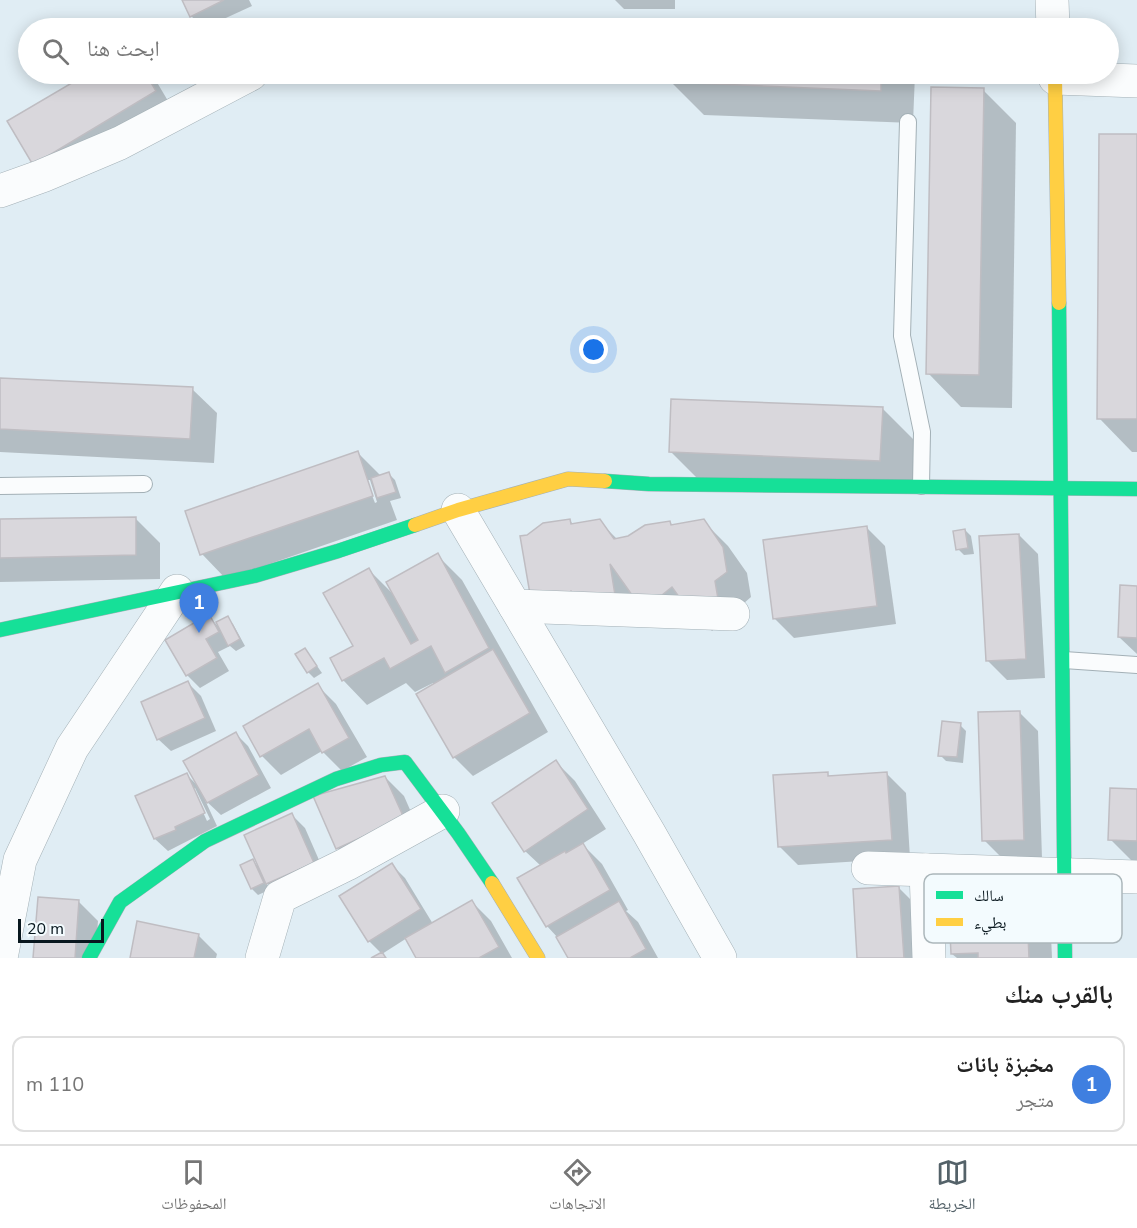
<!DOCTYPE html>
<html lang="ar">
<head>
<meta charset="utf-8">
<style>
	:root { --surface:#fff; --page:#f2f2f2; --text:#222; --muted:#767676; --line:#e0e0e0; --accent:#546269 }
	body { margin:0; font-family:"Nunito Sans","Noto Naskh Arabic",sans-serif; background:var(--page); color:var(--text); direction:rtl }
	.scale { position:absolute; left:18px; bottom:15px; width:86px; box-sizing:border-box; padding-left:6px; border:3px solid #08171e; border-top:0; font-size:16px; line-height:21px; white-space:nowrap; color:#08171e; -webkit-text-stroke:4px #f3fbfe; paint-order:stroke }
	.you { position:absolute; left:594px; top:350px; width:21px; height:21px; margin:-15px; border:4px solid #fff; border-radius:50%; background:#1a73e8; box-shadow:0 0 0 9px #1a73e833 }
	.badge { display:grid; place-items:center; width:39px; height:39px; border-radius:50%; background:var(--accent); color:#fff; font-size:20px; font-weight:700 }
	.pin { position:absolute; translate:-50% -50px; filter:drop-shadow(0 2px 3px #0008) }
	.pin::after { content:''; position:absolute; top:32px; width:21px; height:18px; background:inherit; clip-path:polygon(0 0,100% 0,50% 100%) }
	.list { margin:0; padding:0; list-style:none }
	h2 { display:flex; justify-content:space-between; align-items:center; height:78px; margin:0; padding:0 24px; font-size:26px }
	h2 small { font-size:20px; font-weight:400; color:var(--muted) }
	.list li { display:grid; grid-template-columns:39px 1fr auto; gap:18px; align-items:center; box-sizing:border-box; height:96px; margin:0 12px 12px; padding:0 12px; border:2px solid var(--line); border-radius:12px }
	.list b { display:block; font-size:22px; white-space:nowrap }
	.list p { margin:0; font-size:20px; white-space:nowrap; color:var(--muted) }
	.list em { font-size:20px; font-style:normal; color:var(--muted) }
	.icon { flex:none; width:33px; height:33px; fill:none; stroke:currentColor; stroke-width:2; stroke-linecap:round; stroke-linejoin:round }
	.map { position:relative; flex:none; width:1137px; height:958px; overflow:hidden; direction:ltr }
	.search { position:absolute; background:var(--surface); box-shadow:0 3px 15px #0003; left:18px; right:18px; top:18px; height:66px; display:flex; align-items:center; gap:15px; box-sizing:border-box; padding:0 21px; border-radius:33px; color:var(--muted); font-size:22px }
	.sheet { height:186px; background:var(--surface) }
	nav { display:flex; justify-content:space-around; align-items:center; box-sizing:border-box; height:84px; border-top:2px solid var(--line); background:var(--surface); font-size:16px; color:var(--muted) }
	nav a { display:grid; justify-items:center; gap:3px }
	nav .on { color:var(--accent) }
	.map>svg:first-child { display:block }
	.shadow { fill:#0003; fill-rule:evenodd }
	.building { fill:#d9d7dc; stroke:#bfbdc2; stroke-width:1.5 }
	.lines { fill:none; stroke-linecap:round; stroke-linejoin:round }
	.lane-casing { stroke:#a3b0b6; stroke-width:18 }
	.street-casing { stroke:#a3b0b6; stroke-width:34 }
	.fast-casing { stroke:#a3b0b6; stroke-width:15 }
	.slow-casing { stroke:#a3b0b6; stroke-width:15 }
	.lane { stroke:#fafcfd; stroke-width:16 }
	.street { stroke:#fafcfd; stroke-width:33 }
	.fast { stroke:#16e098; stroke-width:14 }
	.slow { stroke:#ffcf43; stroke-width:14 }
	.key { fill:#f3fbfe; stroke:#acb7bb; stroke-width:1.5 }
	.key-label { font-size:16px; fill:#08171e }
</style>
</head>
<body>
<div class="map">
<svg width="1137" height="958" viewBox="0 0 1137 958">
	<rect width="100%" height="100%" fill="#e0edf4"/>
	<g class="shadow">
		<path d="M184,0H249L252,6L204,28L191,16Z"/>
		<path d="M615,0H675V9H624Z"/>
		<path d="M89,74H152L174,111L53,183L9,122Z"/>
		<path d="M671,74H915L913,123L704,115L671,82Z"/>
		<path d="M983,90L1016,123L1012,408L961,407L928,373Z"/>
		<path d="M1137,136V452H1132L1099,418Z"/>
		<path d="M0,379L192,389L217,413L214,463L0,452Z"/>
		<path d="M882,408L915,441L913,494L704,485L671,452Z"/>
		<path d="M357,452L381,476L389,474L395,480L401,498L390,501L397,520L226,579L202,554ZM366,480H370L377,502L375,503Z"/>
		<path d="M135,518L160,543V579L0,582V520Z"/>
		<path d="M570,521L574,525L599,521L618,540L670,522L673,526L703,521L728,546L747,573L751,597L712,631L695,613L557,624Z"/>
		<path d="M866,527L885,546L896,624L794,638L775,619Z"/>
		<path d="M965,530L971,536L974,554L964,555L958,549Z"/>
		<path d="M1019,535L1038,554L1045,678L1007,680L988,661Z"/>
		<path d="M437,555L462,580L548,732L473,776L454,757L433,683L415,692L406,683L367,705L343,680L355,646L369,570L394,595Z"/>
		<path d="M1137,588V654L1119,637Z"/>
		<path d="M208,616L220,628L227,618L233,624L245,646L236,651L230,646L218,652L229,671L200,688L187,675Z"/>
		<path d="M310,656L322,673L314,678L308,672Z"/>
		<path d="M188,683L201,696L216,731L171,751L158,739Z"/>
		<path d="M317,685L336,704L367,757L342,771L322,751L281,775L262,756Z"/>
		<path d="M1019,712L1038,731L1042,858L1003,859L984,840Z"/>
		<path d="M960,725L966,731L963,763L946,761L940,755Z"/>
		<path d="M236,734L248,746L271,788L221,815L205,800L217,826L168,851L155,839L187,775L198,786ZM192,788H195L210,819L207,821Z"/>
		<path d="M556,762L575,781L606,829L582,844L602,864L628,910L626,911L638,922L658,958H570L558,938L547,926L519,879L541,866L525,851Z"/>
		<path d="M827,774L831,777L887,774L906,793L910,858L798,865L779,846Z"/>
		<path d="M385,777L404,796L422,837L357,867L338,848Z"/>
		<path d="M1137,790V866L1110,839Z"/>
		<path d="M292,815L305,828L326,876L280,896L267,883L269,890L258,895L252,889L253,861L259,867Z"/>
		<path d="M392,865L405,878L433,924L472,902L491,921L512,958H418L407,938L382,954L386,958H374L382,954L369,941Z"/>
		<path d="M1025,887L1050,912L1052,958H957L952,954Z"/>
		<path d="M899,888L918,907L921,958H859Z"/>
		<path d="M79,902L98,921L95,958H34Z"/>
		<path d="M198,935L217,954L216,958H131Z"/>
	</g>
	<g class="building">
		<path d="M182,0H224L190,17Z"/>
		<path d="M87,74H146L156,91L33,165L7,121Z"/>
		<path d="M670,74H881V91L669,82Z"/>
		<path d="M931,87L984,88L979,375L926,374Z"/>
		<path d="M1099,134H1137V419H1097Z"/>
		<path d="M0,378L193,387L190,439L0,429Z"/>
		<path d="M671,399L883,407L880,461L669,452Z"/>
		<path d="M358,451L373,496L200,555L185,511Z"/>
		<path d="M389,472L396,492L377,498L371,478Z"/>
		<path d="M136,517V555L0,558V519Z"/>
		<path d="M570,519L571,524L600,519L614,539L628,536L645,525L670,521L671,525L704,519L723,547L727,572L715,581L718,599L687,608L672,587L662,595H632L610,564L615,595L578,601L571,591L566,594L531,600L520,536L527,535L543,523Z"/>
		<path d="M867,526L877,606L773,619L763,540Z"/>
		<path d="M965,529L968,548L956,550L953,531Z"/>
		<path d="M1019,534L1026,659L986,661L979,536Z"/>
		<path d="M438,553L489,648L445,673L431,646L390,669L384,658L342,681L330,658L353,646L323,593L369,568L411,644L418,640L386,582Z"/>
		<path d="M1120,585L1137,586V638L1118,637Z"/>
		<path d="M209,614L219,632L206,639L217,658L186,676L165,640Z"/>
		<path d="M228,616L240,639L228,646L216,622Z"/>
		<path d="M305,648L317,666L307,673L295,654Z"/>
		<path d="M493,649L530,713L453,758L416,694Z"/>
		<path d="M188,681L205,718L157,740L141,702Z"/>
		<path d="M318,683L349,738L322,753L309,729L260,757L243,726Z"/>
		<path d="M1020,711L1024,840L982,841L978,712Z"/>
		<path d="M942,721L961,723L957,757L938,756Z"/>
		<path d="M236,732L259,775L207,803L183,761Z"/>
		<path d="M556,760L588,809L524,852L492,803Z"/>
		<path d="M828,772V776L887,772L892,840L778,847L773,775Z"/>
		<path d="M187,773L205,813L175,827L176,830L154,839L135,796Z"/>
		<path d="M385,776L404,818L336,849L313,796Z"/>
		<path d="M1110,788L1137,789V841L1108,840Z"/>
		<path d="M292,813L314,863L266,884L244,835Z"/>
		<path d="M583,843L610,890L546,927L517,878L565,851L566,853Z"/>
		<path d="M253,859L264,883L251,889L240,865Z"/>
		<path d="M392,863L421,909L368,942L339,896Z"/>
		<path d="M899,886L904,958H857L853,889Z"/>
		<path d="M1026,886L1029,958H978V953L951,954L948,889Z"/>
		<path d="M38,897L79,900L75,958H33Z"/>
		<path d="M472,900L499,947L479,958H416L405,938Z"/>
		<path d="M619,901L646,949L630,958H568L556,937Z"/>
		<path d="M137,921L199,934L194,958H130Z"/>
		<path d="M382,952L386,958H371Z"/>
	</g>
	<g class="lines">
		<defs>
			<g id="lane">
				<path d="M908,122L902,336L922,432L921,486"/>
				<path d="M0,486L144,484"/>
				<path d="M1064,660L1137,665"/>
			</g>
			<g id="street">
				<path d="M1052,0L1053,28"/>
				<path d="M1055,74V78L1137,81"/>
				<path d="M0,191L42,176L120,143L251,74"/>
				<path d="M458,510L649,833L720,958"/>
				<path d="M515,606L733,614"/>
				<path d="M868,868L1137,877"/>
				<path d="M926,870L929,958"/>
				<path d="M1,958L20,860L72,748L177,591"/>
				<path d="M262,958L280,897L347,864L443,811"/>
			</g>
			<g id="fast">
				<path d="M1059,303L1065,958"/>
				<path d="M605,481L649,484L1137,489"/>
				<path d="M0,630L254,576L338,551L415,525"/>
				<path d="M89,958L120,902L205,841L336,779L381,765L405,762L458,833L492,883"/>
			</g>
			<g id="slow">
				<path d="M1055,78L1059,303"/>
				<path d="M415,525L458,510L568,479L605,481"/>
				<path d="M492,883L538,958"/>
			</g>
		</defs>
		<use href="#lane" class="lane-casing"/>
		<use href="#street" class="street-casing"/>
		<use href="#fast" class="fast-casing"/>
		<use href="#slow" class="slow-casing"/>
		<use href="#lane" class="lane"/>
		<use href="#street" class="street"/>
		<use href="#fast" class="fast"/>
		<use href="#slow" class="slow"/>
	</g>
	<rect x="924" y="874" width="198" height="69" rx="9" class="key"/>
	<rect x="936" y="891" width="27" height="8" fill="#16e098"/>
	<rect x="936" y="918" width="27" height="8" fill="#ffcf43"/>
	<g class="key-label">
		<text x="974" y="901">سالك</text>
		<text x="974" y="928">بطيء</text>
	</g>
</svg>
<div class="scale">20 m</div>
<div class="you"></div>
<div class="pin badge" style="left:199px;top:633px;background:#3f7fe0">1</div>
<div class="search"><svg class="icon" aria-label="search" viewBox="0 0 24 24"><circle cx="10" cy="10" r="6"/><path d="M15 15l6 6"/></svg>ابحث هنا</div>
</div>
<section class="sheet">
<h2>بالقرب منك<small></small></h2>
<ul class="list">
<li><span class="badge" style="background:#3f7fe0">1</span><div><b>مخبزة بانات</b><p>متجر</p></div><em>110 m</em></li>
</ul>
</section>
<nav>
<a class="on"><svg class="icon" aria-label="map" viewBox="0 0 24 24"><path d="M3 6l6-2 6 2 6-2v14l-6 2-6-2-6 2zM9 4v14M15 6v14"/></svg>الخريطة</a>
<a><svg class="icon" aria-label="directions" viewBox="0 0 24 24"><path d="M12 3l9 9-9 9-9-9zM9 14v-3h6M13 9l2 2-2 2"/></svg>الاتجاهات</a>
<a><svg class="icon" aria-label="saved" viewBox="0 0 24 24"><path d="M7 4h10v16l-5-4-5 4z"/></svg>المحفوظات</a>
</nav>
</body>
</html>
